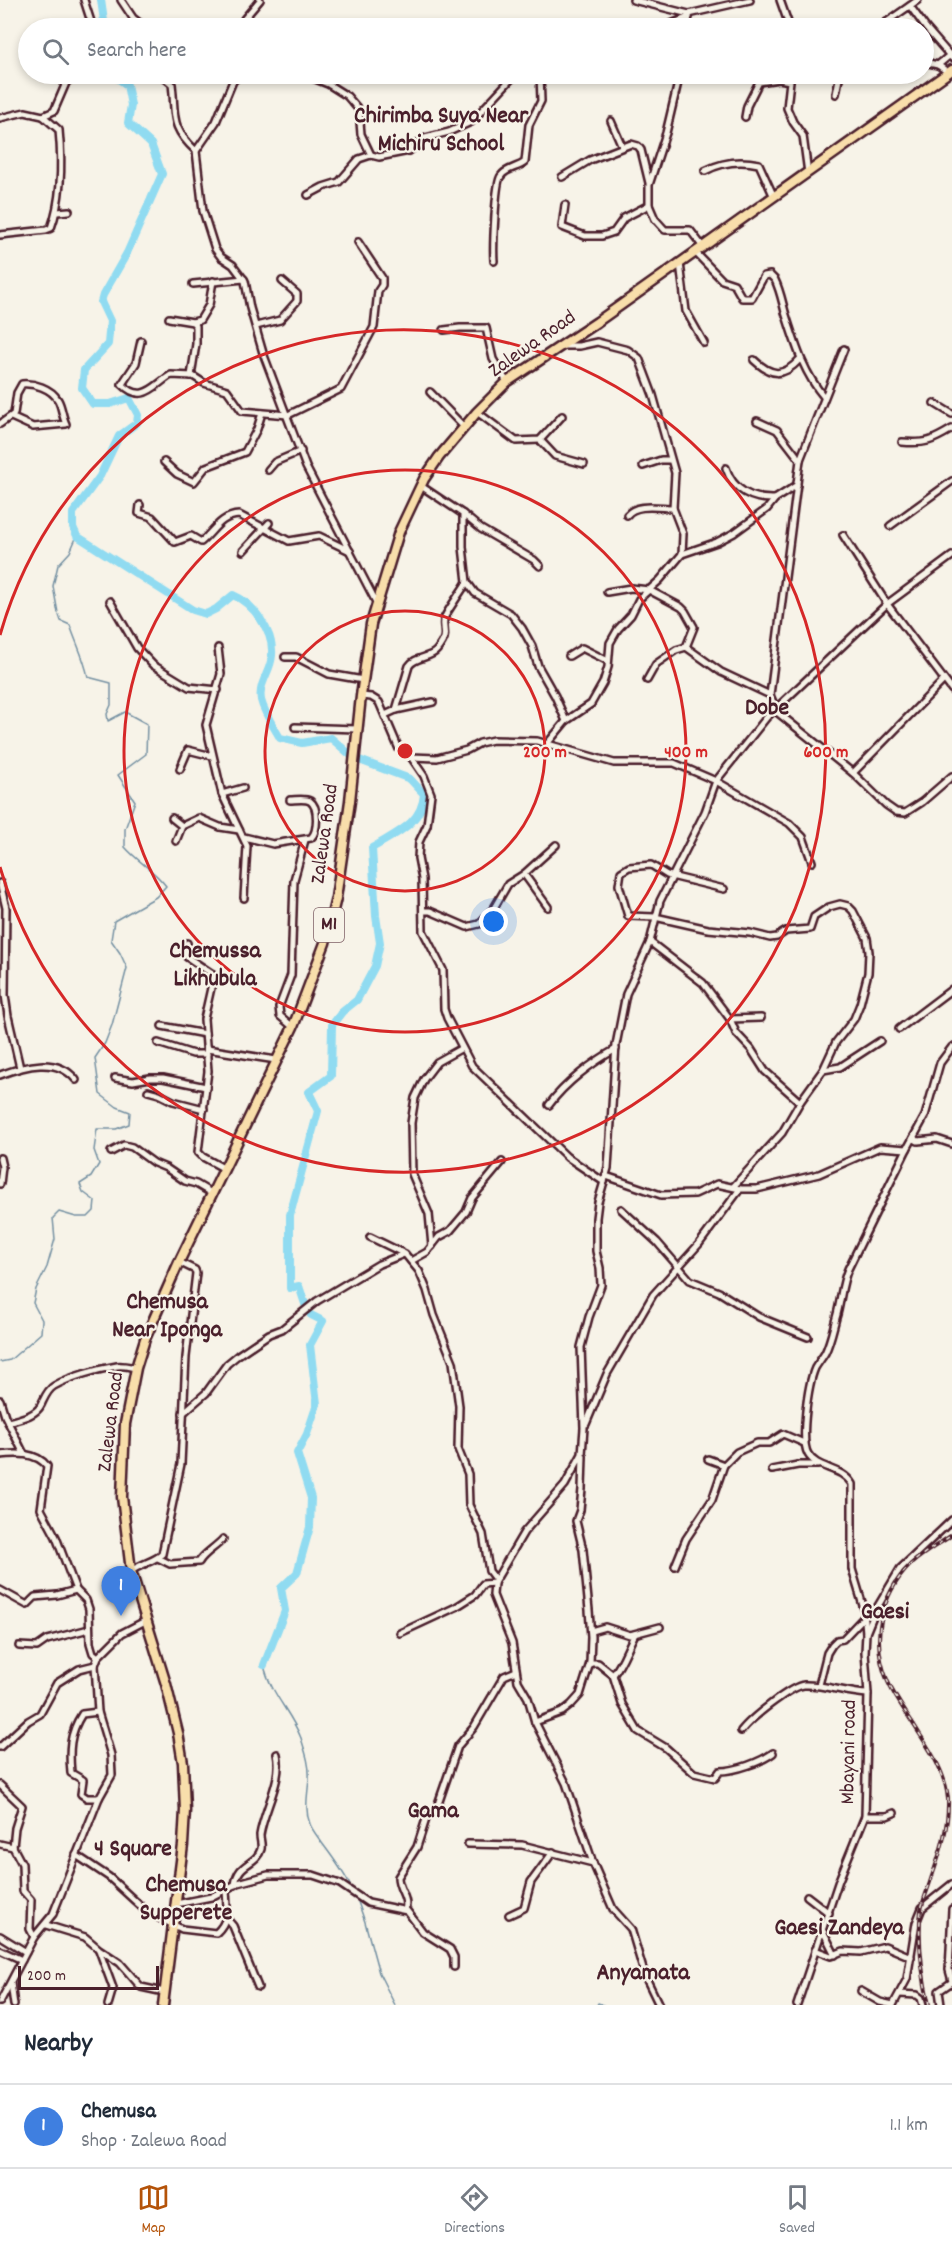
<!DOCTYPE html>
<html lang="en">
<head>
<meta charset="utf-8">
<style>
	:root { --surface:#fff; --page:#f2f2f3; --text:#1f2937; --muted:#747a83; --line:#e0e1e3; --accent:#b45309 }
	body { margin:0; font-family:Dekko,sans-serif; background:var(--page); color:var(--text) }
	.scale { position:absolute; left:18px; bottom:15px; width:141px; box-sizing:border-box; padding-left:6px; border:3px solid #4a1f2b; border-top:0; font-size:16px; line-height:21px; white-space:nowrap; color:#4a1f2b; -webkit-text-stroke:4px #f7f3e8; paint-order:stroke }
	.you { position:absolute; left:494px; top:922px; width:21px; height:21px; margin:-15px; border:4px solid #fff; border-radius:50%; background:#1a73e8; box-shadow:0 0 0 9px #1a73e833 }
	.badge { display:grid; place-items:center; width:39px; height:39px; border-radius:50%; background:var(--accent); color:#fff; font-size:20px; font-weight:700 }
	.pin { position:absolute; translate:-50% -50px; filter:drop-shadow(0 2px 3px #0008) }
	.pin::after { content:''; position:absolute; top:32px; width:21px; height:18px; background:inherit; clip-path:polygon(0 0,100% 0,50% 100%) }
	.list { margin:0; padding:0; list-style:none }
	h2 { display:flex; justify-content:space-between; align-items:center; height:78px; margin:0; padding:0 24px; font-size:26px }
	h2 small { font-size:20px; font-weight:400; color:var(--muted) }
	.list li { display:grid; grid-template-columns:39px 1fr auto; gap:18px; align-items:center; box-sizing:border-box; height:84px; padding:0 24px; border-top:2px solid var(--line) }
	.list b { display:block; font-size:22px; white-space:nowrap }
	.list p { margin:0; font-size:20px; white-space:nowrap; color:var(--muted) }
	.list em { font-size:20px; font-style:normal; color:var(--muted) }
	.icon { flex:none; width:33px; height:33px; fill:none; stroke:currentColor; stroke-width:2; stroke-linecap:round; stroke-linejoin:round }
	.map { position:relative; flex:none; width:952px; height:2005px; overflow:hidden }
	.search { position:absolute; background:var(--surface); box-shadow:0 3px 9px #0003; left:18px; right:18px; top:18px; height:66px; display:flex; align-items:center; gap:15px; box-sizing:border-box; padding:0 21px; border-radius:33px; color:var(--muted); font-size:22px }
	.sheet { height:162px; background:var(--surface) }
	nav { display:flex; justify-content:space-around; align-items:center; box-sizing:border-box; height:84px; border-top:2px solid var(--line); background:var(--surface); font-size:16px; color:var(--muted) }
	nav a { display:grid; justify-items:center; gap:3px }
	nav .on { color:var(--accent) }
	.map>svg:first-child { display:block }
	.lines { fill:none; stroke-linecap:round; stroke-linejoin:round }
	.stream { stroke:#7490a2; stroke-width:1.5 }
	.river { stroke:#90dbf1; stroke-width:8 }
	.minor-casing { stroke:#4a1f2b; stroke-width:10 }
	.highway-casing { stroke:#4a1f2b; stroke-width:13 }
	.minor { stroke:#f7f3e8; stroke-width:5 }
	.highway { stroke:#f8deab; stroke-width:8 }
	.rail-casing { stroke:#4a1f2b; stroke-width:4 }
	.rail { stroke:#f7f3e8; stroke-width:1.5; stroke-dasharray:4.5; stroke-linecap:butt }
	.ring { fill:none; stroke:#d62828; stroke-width:3 }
	.labels { text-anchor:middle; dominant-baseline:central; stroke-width:4.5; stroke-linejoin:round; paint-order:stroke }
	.shield { fill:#f7f3e8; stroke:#7e5f64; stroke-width:1.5 }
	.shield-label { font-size:20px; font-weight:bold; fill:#4a1f2b }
	.street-label { font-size:21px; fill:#4a1f2b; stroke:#f7f3e8 }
	.quarter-label { font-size:24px; font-weight:bold; fill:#4a1f2b; stroke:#f7f3e8 }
	.centre { fill:#d62828; stroke:#f7f3e8; stroke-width:3 }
	.ring-label { font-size:18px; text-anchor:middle; font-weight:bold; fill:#d62828; stroke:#f7f3e8; stroke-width:4.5; stroke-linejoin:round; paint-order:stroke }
</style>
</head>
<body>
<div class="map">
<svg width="952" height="2005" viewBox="0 0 952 2005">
	<rect width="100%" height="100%" fill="#f7f3e8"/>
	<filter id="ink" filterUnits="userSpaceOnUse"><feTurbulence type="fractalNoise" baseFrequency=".0167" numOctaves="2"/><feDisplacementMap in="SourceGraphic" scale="12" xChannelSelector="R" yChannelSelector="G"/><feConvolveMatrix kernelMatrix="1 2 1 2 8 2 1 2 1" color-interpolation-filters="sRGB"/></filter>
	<g filter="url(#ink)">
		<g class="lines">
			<g class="stream">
				<path d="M58,613L53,586L58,565L70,552L77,536"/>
				<path d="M0,1362L10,1360L41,1333L42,1320L33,1303L36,1289L47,1267L55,1239L53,1218L59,1212L76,1217H88L94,1211L95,1201L83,1192L80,1184L91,1177L99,1164L94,1150L97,1129H116L129,1124L130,1112L117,1107L100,1094L95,1058L105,1043L112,1025L127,968L120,953L111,940L114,921L156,897L166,886C154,870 138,862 125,847V829L135,801L118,775L146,754L147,724L125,712L108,721L107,714L111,705V683L88,677C84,658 76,643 70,625L61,621L59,615"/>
				<path d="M264,1665C270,1693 291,1712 301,1738C305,1751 310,1765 309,1778C308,1794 304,1808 310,1824C312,1830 318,1837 322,1843C333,1858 344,1872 352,1889"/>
				<path d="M357,1899L365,1922L379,1973L395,2005"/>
				<path d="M597,2005L598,2003L603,2005"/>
			</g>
			<g class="river">
				<path d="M101,0L105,28"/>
				<path d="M112,74L127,85L131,105L128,123L151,144L162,174L127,253L103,295L101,302L110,321L108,344L84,370L82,388L93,404H110L129,398L138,415L137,423L119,436L100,476L73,513V527L77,536L193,610L206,614L216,609L233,595C253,603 274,632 272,655C271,672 258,683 261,700C264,713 274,727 280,738L302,743L331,738L354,758L410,779L424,794C422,824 396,833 372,848L376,916L380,943L375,966L357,1000L342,1012L332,1025L331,1076L309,1092L318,1111L290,1215V1288L299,1286L306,1307"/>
				<path d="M264,1665L285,1611L281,1588L297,1573L310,1527L311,1498L297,1453L307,1434L317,1404L310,1345L323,1321L311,1315"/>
			</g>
			<defs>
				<g id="minor">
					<path d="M84,0L93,28"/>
					<path d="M121,0L133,18L146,28"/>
					<path d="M633,0L689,14L750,0"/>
					<path d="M780,0L790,28"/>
					<path d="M910,6L926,28L952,58"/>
					<path d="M244,28V19L260,0"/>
					<path d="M661,28L689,17"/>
					<path d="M687,28L689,16"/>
					<path d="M878,28L918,0"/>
					<path d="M924,62L938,65L949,73"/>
					<path d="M938,65L950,55"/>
					<path d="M160,74L172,84C176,116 169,126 196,151"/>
					<path d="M241,74L233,81L216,122L196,151L203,211L215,249L221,257L233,265L245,281L250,308L263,353L306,467L376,602"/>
					<path d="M303,74L328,84L347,96L359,110L361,134L371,155"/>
					<path d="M526,74H550"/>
					<path d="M680,74L666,133L649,185V205L655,219L665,230H690L703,247"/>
					<path d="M836,94L840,74"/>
					<path d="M745,117L747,106L759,82L779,79L790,81L787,108L793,122L803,136L808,173"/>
					<path d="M0,118L25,112L43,116L54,111L66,83L75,74"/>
					<path d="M611,121L622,146"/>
					<path d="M705,171C722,162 740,160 759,164L774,197"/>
					<path d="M562,177L590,160L631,144L638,146L641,150L649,183"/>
					<path d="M308,195L323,187L339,182L359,159L371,155L379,157L409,151L425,138L449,132L471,122L512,78L522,74"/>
					<path d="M565,205L562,227L585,236H602L614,232L624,218L649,205"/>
					<path d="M57,212L69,211"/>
					<path d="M0,235L46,230L51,228C62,198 62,161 59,130L43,116"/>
					<path d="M695,252L722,280L734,284L742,298H752L764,276L770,275L775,280C780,290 782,301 785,312C795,343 803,372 824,397"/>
					<path d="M494,261C493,249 495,183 501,176C506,168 518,168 525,162L529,125L541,101L540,74"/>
					<path d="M680,263L686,311L704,343"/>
					<path d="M193,284L244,279"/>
					<path d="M169,318L193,322L196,326V344L191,376"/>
					<path d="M193,322L200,320L209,305L213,281"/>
					<path d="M256,326L280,320L297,301V294L282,281"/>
					<path d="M444,330L460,328H486L493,359L507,382"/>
					<path d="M141,341L136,363L122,384C143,405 154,385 171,375L193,376L204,383L227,390L242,411L288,415L341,389L374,327L378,291L382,285V278L358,242"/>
					<path d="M754,360C771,376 783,378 800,359"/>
					<path d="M430,392L464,427"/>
					<path d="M934,403L952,414"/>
					<path d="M477,412L516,441L540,440L562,416"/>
					<path d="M757,421L777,430L800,460"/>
					<path d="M0,424L14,414L17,393L22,384C34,383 51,388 58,400C62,407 62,416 66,424L33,427L11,417"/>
					<path d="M540,440L555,456L584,464"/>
					<path d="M902,442C926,444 932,441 952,429"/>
					<path d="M164,462L177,474L194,482L206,467L245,452L257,429L262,413"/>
					<path d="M643,466L661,460H670"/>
					<path d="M726,468C733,491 753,500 775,499"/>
					<path d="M268,470L275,462L301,451"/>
					<path d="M421,486L463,514V547L467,582L475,593L511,614L522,628L532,646L538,666L555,696L566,721"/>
					<path d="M140,505L139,513L152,517L175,542L191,536L201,542C214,531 220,516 239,515L289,541L319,536L350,551"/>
					<path d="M463,514L481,529L534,560L540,566"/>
					<path d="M627,515C636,503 659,508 673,508"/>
					<path d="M890,526L952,481"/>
					<path d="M843,535L887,604L952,690"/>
					<path d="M243,551L269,523"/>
					<path d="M682,554L717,542L734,533L767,509L775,499L797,485"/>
					<path d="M607,592L631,588L649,590L681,607L685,611L694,627L686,647"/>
					<path d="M110,601L137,648L153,665L189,687L218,690"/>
					<path d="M218,648L221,674L206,725L222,794L247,846L244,898"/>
					<path d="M569,656L582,648L608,661"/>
					<path d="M285,657H296L329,674L363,680"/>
					<path d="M647,680L656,664L676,650L686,647L721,672L770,695L777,712L853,773L886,805L896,812L905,813L922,802L952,776"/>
					<path d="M770,695L800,460L844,349"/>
					<path d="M361,696L371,697L379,702L399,749L411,757L437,758L467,750L480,743L493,740L537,741L614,763H674L716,781L789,823L803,837L812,862"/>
					<path d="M396,710L409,666C415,656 430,659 437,650C450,633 442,633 444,619C445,614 463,589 467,582"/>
					<path d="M385,715L396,710L433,702"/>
					<path d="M295,727L357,729"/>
					<path d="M547,744L566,721L591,704L603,683L608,667L610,643L618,629L631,615L639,599L660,580L682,554L683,534L673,508L675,473L653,395L639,358L628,350L597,342L579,346H564"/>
					<path d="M411,757L424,776L431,794L427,825L419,842L418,858L422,879L423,931L443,970L444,1009L447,1018L472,1066L567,1157L604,1182"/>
					<path d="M180,769L188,750L212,756"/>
					<path d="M853,773L944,680"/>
					<path d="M222,794L243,788"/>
					<path d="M172,818L182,826"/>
					<path d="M244,837L273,844L311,838C318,831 319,807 310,801C305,798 295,800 290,800"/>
					<path d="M176,841L182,826L199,818L220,827L239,830"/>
					<path d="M524,874L548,907"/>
					<path d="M0,883L6,908L5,995L8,1016L20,1068"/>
					<path d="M724,889L667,875L651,865L629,867L621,872L619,885L628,916L655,917L708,929L750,933L770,938L777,937L786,931L810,929L814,917L829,907L840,904L848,906L853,911L867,938L869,952L868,973L860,1004L854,1019L836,1042L823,1070L800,1102L782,1133L733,1187"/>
					<path d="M423,911H430L467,927L479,924L494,908L508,884L524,874L556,845"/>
					<path d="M650,942L703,983L730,1019L736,1033L751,1049L765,1071L800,1102"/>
					<path d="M187,943L184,950L187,957L211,973L213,979L204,1019L208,1071L198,1152L203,1157L225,1169"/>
					<path d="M730,1019L761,1018"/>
					<path d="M162,1026L205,1034"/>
					<path d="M293,1027L280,1016L279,1007L291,975L294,880L305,840"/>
					<path d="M899,1029L952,989"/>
					<path d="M158,1043L193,1054H207"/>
					<path d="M207,1049L276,1060"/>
					<path d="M823,1070L840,1067L880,1041"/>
					<path d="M0,1075C24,1066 57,1056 76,1080"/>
					<path d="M115,1078L133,1081L150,1078H163L206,1087"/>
					<path d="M148,1091L159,1094L173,1101L204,1109"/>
					<path d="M549,1105C565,1083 593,1062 616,1049"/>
					<path d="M913,1138L918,1141L937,1139L952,1144"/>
					<path d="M111,1152L124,1145L132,1147L154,1163L166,1168L185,1181L196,1184L213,1194"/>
					<path d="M0,1158L2,1167L0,1184"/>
					<path d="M606,1176L661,1195L695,1194L717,1184L740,1189H757L819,1174L880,1147L907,1149"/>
					<path d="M621,1209L657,1242L690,1280L719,1292L759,1317L808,1337"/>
					<path d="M370,1237L405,1254L419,1271L427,1290L434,1315L453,1362L459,1406L458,1449L468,1474L469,1505L483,1534L489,1571L495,1579"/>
					<path d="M432,1246L429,1214L412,1174L411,1123L415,1098L424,1079L437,1062L462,1048"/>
					<path d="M411,1261L427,1252L439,1237L450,1231L466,1212L472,1198L502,1162"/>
					<path d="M0,1400L5,1416L24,1454"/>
					<path d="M183,1413L206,1393L227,1364L238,1355L269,1334L282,1329L317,1301L379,1264L404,1254"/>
					<path d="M8,1422C18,1419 36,1416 41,1405C44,1399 47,1390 54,1386C69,1377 99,1369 117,1366C123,1365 130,1367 136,1368"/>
					<path d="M586,1424L607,1374L653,1295L699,1244L740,1189"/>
					<path d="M0,1455C16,1453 36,1452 47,1466L41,1509L56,1537L76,1590L86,1600L89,1609L90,1643L93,1653L98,1657"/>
					<path d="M708,1459L724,1465L737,1452L757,1443H769L783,1434L804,1443"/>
					<path d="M772,1470L798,1465H818"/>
					<path d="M158,1558L170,1564L199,1562C204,1553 215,1548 223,1539"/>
					<path d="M675,1566L686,1539L712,1500L724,1465"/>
					<path d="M131,1571C139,1565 157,1560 162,1554L181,1464L186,1357L196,1273L195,1270L179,1262"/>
					<path d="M0,1590L27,1605L35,1597L57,1595L76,1590"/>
					<path d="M591,1631L605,1627L630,1635L660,1627"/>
					<path d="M400,1633L456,1607L475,1595L483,1584L494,1583"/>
					<path d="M866,1633L864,1609L852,1569V1484C841,1466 817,1470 808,1454C800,1440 808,1384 815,1368C818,1363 822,1358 825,1353C830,1343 833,1329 836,1318C841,1302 841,1285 848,1269L907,1149L925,1116L940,1063L952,1047"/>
					<path d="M19,1646L37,1647L47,1640L89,1629"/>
					<path d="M590,1663H598L613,1675L622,1704L638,1731L666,1748L694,1773L715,1778L720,1771C736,1771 761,1762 773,1753"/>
					<path d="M613,1675C623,1663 627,1648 635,1634"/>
					<path d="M819,1685L827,1653L832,1645L837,1640L843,1639L864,1617"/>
					<path d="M98,1712L82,1714C69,1734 69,1751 71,1773L83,1780L81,1794L87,1798H99"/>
					<path d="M535,1722L562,1712L571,1705L580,1695L590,1663L591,1637L589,1610L583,1550L576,1521L580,1510L582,1489L583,1456"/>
					<path d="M741,1731C750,1719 791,1686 804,1685C824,1684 846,1693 868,1694"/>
					<path d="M0,1747L28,1721L40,1714L57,1683L79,1669L95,1665"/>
					<path d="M0,1785L22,1806L15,1828L13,1847"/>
					<path d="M865,1816H887L894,1813"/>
					<path d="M0,1844L13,1847L22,1864L23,1891L31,1900L30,1929L34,1937"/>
					<path d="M468,1844L522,1845L593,1863"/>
					<path d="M76,1855L109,1877L147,1912L182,1929L216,1933C230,1920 227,1908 226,1890"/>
					<path d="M235,1885C238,1861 256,1866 261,1849C262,1844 260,1840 260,1835C264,1809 283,1780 277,1754"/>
					<path d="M807,1896L829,1913"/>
					<path d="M176,1904L211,1897L238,1883L268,1875H313L340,1884L368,1903L407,1911L423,1932L450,1949L454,1957V1967"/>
					<path d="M952,1909L949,1970L952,1981"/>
					<path d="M405,1910C409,1898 398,1889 398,1877L417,1847L427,1816L436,1810L458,1746L474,1727L504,1676L516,1671"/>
					<path d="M509,1915L524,1908L531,1882L553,1852"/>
					<path d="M227,1919L233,1926L258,1987"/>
					<path d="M46,1925L85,1937L99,1949L120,1963L141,1987L164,1992"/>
					<path d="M823,1931L835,1955"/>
					<path d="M0,1936L26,1952"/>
					<path d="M0,1950L22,1960"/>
					<path d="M99,1950L113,1988L108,2005"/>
					<path d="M815,1950L831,1956L843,1951L861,1952L885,1946L911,1957"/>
					<path d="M11,1983L14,2005"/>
					<path d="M861,1991L880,2002L893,2005"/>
					<path d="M900,1994L917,1995L921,1998L923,2005"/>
					<path d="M0,2002L34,1937L53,1914L99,1798L112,1775L111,1755L98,1712L95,1665L98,1657L122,1633L147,1620"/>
					<path d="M659,2005L645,1976L631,1929L613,1909L593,1863L566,1783L535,1722L528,1698L518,1681L512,1643L493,1595L494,1583L524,1532L565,1485L582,1454L584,1428L581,1347L589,1317L601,1285L600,1268L596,1251V1218L598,1202L608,1168L616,1045L626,994L650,942L660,901L705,812L716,781L767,717L887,604L952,556"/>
					<path d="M797,2005L839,1880L865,1816L868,1694L865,1652L866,1633L875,1611L900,1569L952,1520"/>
					<path d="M893,2005L907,1979L916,1923L922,1908L952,1884"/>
					<path d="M941,2005L939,1991L952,1982"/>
				</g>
				<path id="highway" d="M163,2005L183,1845L185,1810L183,1763L178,1733L166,1684L131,1571L122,1497L125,1424L136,1368L145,1339L179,1262L293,1027L325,943L336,898L350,801L361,696L371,624L399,532L424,479L439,457L477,412L507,382L597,322L952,70"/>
			</defs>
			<use href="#minor" class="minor-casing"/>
			<use href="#highway" class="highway-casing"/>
			<use href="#minor" class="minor"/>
			<use href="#highway" class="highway"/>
			<defs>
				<path id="rail" d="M929,2005C922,1974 917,1942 921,1910C923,1900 928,1889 931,1879C940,1854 949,1827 948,1799C946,1775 932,1753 919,1733C909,1716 896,1700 888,1682C870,1641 880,1595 911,1564C923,1553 939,1544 952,1535"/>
			</defs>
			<use href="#rail" class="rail-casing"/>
			<use href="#rail" class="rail"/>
		</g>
	</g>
	<g class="ring">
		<circle cx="405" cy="751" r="140"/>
		<circle cx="405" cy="751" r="281"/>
		<path d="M0 635A421 421 0 1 1 0 867"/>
	</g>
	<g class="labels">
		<rect class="shield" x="314" y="908" width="30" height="34" rx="4.5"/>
		<g class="shield-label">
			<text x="329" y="925">M1</text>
		</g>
		<g class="street-label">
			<text transform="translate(533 345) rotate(-35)">Zalewa Road</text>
			<text transform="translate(326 834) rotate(-82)">Zalewa Road</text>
			<text transform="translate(112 1422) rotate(-83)">Zalewa Road</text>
			<text transform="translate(850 1752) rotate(-89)">Mbayani road</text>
		</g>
		<g class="quarter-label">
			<text x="441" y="117">Chirimba Suya Near<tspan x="441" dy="28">Michiru School</tspan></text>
			<text x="767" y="709">Dobe</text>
			<text x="215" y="952">Chemussa<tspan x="215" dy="28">Likhubula</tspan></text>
			<text x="167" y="1303">Chemusa<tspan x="167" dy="28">Near Iponga</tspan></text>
			<text x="885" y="1613">Gaesi</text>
			<text x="433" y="1812">Gama</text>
			<text x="133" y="1850">4 Square</text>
			<text x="186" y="1886">Chemusa<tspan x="186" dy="28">Supperete</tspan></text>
			<text x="839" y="1929">Gaesi Zandeya</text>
			<text x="643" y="1974">Anyamata</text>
		</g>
	</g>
	<circle cx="405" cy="751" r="9" class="centre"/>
	<g class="ring-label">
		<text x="545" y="757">200 m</text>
		<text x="686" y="757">400 m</text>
		<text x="826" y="757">600 m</text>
	</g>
</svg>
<div class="scale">200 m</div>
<div class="you"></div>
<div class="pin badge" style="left:121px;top:1616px;background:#3f7fe0">1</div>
<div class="search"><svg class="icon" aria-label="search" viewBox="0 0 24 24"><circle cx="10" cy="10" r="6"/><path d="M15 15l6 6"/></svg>Search here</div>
</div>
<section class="sheet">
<h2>Nearby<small></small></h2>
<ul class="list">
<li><span class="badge" style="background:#3f7fe0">1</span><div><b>Chemusa</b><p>Shop · Zalewa Road</p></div><em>1.1 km</em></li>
</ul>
</section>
<nav>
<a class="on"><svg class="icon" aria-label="map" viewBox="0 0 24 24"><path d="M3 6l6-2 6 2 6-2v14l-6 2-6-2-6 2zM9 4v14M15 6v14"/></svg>Map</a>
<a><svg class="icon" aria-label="directions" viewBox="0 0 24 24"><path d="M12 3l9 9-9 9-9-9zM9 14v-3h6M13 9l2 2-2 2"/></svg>Directions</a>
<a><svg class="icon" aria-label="saved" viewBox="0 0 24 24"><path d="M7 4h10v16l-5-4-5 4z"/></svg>Saved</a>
</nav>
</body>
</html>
